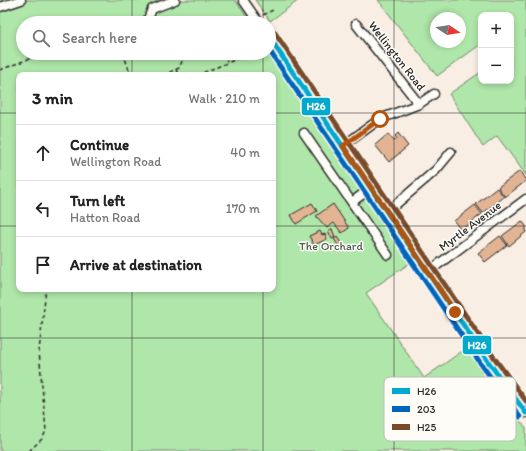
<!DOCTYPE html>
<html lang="en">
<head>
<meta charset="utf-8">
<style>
	:root { --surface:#fff; --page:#f2f2f2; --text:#222; --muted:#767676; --line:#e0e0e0 }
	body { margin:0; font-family:Itim,sans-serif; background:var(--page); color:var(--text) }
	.controls { position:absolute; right:12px; top:12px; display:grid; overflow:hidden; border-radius:8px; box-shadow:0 2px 6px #0003 }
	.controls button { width:36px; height:36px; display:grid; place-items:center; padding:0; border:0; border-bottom:1px solid var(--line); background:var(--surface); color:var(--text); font:20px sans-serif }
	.compass { position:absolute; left:430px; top:12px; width:36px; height:36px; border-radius:50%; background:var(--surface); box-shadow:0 2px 6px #0003; rotate:102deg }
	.stop { position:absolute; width:12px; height:12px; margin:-9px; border:3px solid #b45309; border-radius:50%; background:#fff }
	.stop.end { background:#b45309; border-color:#fff; box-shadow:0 1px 4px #0008 }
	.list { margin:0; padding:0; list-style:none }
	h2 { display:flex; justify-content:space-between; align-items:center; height:52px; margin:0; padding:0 16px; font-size:17px }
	h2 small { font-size:13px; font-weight:400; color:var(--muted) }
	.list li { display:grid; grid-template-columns:26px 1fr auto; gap:12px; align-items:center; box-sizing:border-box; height:56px; padding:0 16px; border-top:1px solid var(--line) }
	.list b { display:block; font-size:15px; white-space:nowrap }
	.list p { margin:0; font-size:13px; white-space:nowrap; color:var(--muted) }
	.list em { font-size:13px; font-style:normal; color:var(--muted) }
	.icon { flex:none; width:22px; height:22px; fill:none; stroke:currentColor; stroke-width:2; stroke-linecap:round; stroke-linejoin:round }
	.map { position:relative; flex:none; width:526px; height:451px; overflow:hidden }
	.search { position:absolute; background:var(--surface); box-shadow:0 2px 6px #0003; left:16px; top:16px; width:260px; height:44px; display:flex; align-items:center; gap:10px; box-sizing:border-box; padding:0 14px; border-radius:22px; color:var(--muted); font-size:15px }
	.panel { position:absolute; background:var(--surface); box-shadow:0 2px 6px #0003; left:16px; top:72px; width:260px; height:220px; border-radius:8px }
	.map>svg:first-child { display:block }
	.green { fill:#afe6a9; stroke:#6d886a; fill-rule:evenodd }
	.building { fill:#e3b494; stroke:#2b2b2b }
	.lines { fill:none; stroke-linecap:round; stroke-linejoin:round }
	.minor-casing { stroke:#2b2b2b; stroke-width:11 }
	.path { stroke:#2b2b2b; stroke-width:1.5; stroke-dasharray:4 3; stroke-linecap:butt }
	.minor { stroke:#fdfcf7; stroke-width:8 }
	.bus-1-casing { stroke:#fdfcf7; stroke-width:8 }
	.bus-2-casing { stroke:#fdfcf7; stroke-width:8 }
	.bus-3-casing { stroke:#fdfcf7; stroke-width:8 }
	.bus-1 { stroke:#00a9ce; stroke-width:5 }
	.bus-2 { stroke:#0065bd; stroke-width:5 }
	.bus-3 { stroke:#7a4b2a; stroke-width:5 }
	.route { stroke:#b45309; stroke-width:5 }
	.grid { fill:none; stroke:#2b2b2b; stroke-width:1; stroke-opacity:0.55 }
	.labels { text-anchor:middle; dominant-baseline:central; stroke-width:3; stroke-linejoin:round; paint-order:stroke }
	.street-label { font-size:12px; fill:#2b2b2b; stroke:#fdfcf7 }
	.park-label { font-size:12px; fill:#4c5a4a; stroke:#fdfcf7 }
	.key { fill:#fdfcf7; stroke:#bebdba; stroke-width:1 }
	.key-label { font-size:11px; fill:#2b2b2b }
	.line-badge { stroke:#fdfcf7; stroke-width:1.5 }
	.badge-label { font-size:11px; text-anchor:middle; font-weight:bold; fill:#fff }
</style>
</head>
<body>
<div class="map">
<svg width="526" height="451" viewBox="0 0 526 451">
	<rect width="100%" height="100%" fill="#f8eee3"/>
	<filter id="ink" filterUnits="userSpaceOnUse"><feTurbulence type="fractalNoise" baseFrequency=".025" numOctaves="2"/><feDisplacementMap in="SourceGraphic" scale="8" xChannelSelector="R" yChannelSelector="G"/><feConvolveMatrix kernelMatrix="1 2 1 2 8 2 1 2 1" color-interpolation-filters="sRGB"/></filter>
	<g filter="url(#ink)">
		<g class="green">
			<path d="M0,0H235L251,23H23V53H269V50L310,113L413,261L366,293L424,378L468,347L510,409L526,428V451H0ZM19,75H273V289H19Z"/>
			<path d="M255,0H299L270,21Z"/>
			<path d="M378,0H526V175L497,136L483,147L449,94L481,72V81H511V15H481V44L437,76ZM436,18H460V42H436Z"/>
		</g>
		<g class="building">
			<path d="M52,53H61L47,58L46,55Z"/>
			<path d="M398,133L408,146L389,162L375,145L388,134L394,141L397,139L395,136Z"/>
			<path d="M520,171L526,181L505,197L498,187Z"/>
			<path d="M497,188L504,197L483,213L476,204Z"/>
			<path d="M312,203L317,211L296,224L291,215Z"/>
			<path d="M333,204L349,228L342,233L334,223L327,228L316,216Z"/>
			<path d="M475,205L482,214L461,230L454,221Z"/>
			<path d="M522,221L526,226V232L509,246L502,236Z"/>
			<path d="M332,229L335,237L332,239L328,232Z"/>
			<path d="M320,231L322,235L325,234L327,239L314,245L309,236Z"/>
			<path d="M500,236L507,245L485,262L478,253Z"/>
			<path d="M337,237L343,246L340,248L334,239Z"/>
		</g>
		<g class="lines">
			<defs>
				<g id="minor">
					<path d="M243,0L259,23"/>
					<path d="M0,7L21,0"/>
					<path d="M148,19L152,9L175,0"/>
					<path d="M356,24L419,104"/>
					<path d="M269,37L487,360L526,413"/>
					<path d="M304,133L388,255"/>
					<path d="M343,146L380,119L419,104L434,94"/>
					<path d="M352,202L371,188"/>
					<path d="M387,212L436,170L451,152"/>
					<path d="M428,272L526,199"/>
				</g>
			</defs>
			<use href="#minor" class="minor-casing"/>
			<g class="path">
				<path d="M263,15L273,10"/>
				<path d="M123,53L131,75"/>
				<path d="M224,53L227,62"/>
				<path d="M176,69L178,75"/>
				<path d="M0,70L44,53"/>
				<path d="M163,75L179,68L185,55"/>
				<path d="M197,75L252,53"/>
				<path d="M29,451L42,439L46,431L39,351L46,289"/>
			</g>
			<use href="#minor" class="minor"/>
			<defs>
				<path id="bus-1" d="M269,37L487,360L526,413"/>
				<path id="bus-2" d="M269,50L481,364L520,417"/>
				<path id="bus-3" d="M275,33L493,356L526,401"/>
			</defs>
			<use href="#bus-1" class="bus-1-casing"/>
			<use href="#bus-2" class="bus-2-casing"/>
			<use href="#bus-3" class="bus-3-casing"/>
			<use href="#bus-1" class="bus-1"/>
			<use href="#bus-2" class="bus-2"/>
			<use href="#bus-3" class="bus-3"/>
		</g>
	</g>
	<g class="lines" filter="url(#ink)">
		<path class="route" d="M380,119L343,146L455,312"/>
	</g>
	<path class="grid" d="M132,0V23M263,0V23M394,0V451M132,53V75M263,53V75M0,113H19M273,113H526M0,226H19M273,226H526M132,289V451M263,289V451M0,338H526"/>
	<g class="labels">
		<g class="street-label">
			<text transform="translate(397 56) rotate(52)">Wellington Road</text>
			<text transform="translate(470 226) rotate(-37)">Myrtle Avenue</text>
		</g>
		<g class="park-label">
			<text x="331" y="246">The Orchard</text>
		</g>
	</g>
	<rect x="384" y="377" width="132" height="64" rx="6" class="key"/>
	<rect x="392" y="388" width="18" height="6" fill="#00a9ce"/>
	<rect x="392" y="406" width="18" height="6" fill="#0065bd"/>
	<rect x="392" y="424" width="18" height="6" fill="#7a4b2a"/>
	<g class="key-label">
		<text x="417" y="395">H26</text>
		<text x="417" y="413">203</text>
		<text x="417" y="431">H25</text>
	</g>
	<g class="line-badge">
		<rect x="301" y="97" width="30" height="19" rx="4" fill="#00a9ce"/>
		<rect x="462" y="335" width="30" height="20" rx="4" fill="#00a9ce"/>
	</g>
	<g class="badge-label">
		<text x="316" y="110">H26</text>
		<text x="477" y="349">H26</text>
	</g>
</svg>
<div class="controls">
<button>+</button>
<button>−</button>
</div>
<svg class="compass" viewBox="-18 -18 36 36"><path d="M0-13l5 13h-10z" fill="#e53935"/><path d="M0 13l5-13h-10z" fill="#767676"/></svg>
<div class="stop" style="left:380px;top:119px"></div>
<div class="stop end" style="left:455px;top:312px"></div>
<div class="search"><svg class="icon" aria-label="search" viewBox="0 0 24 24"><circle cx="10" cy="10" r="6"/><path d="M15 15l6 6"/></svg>Search here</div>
<section class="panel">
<h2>3 min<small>Walk · 210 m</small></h2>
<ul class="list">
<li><svg class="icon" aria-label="ahead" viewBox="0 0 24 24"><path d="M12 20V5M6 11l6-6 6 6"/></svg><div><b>Continue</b><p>Wellington Road</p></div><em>40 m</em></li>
<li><svg class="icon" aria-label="left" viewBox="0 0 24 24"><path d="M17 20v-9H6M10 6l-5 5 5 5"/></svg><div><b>Turn left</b><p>Hatton Road</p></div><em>170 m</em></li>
<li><svg class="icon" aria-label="arrive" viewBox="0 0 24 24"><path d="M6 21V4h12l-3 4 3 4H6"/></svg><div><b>Arrive at destination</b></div></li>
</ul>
</section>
</div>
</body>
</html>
